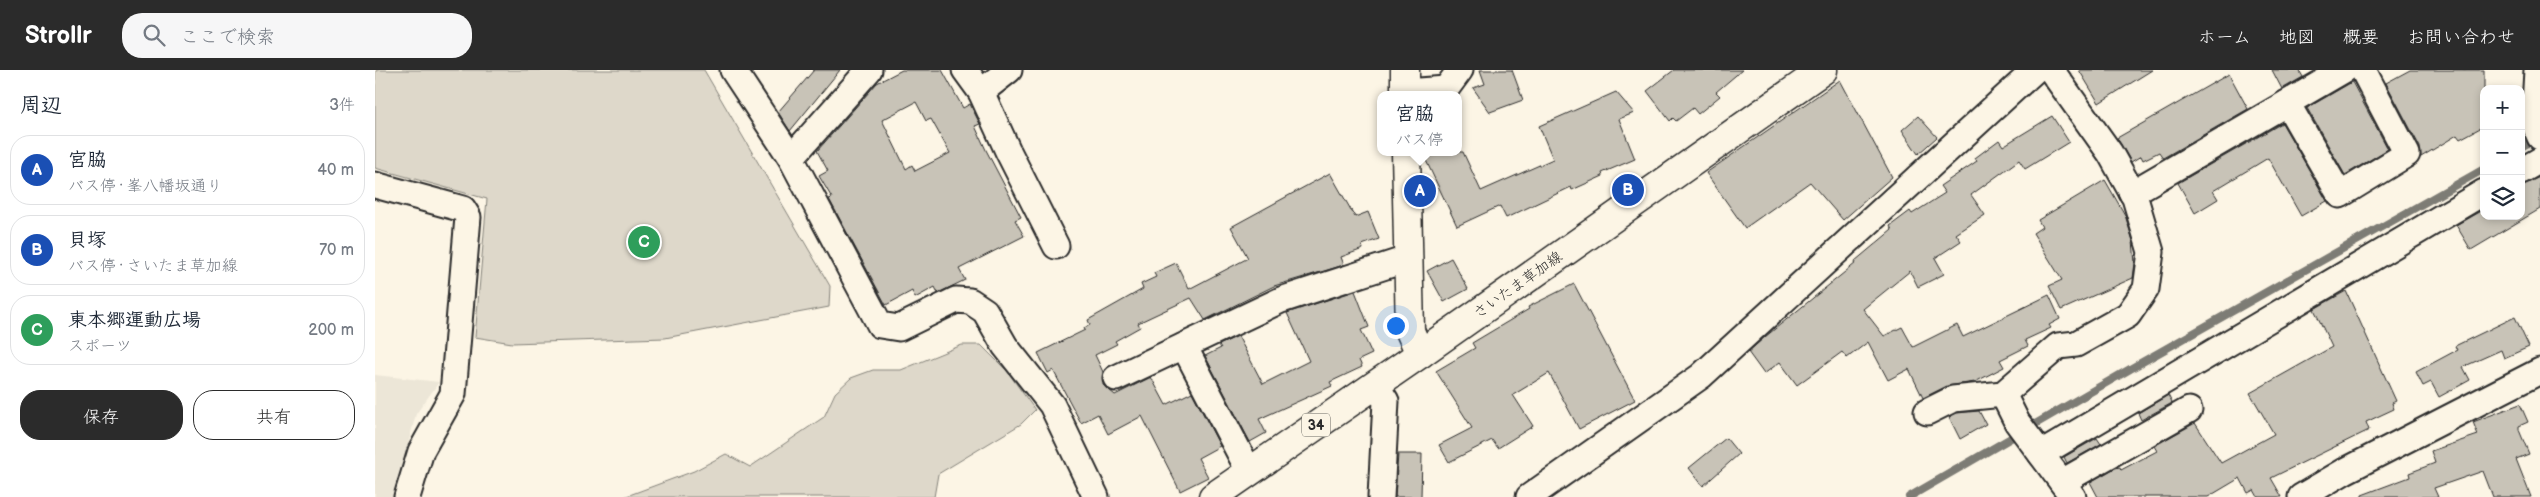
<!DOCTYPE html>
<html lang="ja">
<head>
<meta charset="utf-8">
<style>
	:root { --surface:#fff; --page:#f6f6f7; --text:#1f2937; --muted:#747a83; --line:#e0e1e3; --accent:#2b2b2b }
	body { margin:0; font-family:"Balsamiq Sans","Klee One",sans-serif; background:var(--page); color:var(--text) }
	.controls { position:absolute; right:15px; top:15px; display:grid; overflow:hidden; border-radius:10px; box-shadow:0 2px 8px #0003 }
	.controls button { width:45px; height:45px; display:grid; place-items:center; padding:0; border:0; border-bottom:1px solid var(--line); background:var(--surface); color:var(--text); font:25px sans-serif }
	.you { position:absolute; left:1020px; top:255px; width:18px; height:18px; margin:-12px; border:4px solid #fff; border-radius:50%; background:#1a73e8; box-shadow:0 0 0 8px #1a73e833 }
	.badge { display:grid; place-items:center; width:32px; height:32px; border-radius:50%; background:var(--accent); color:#fff; font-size:16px; font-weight:700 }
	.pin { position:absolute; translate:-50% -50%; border:2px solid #fff; box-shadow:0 1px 5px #0006 }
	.popup { position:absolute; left:1002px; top:21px; width:85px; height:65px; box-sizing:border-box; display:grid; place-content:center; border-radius:10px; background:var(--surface); filter:drop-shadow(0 1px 4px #0005); font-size:16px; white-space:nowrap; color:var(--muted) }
	.popup b { font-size:19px; color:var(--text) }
	.popup::after { content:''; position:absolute; left:50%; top:100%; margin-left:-10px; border:10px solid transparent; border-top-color:var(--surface) }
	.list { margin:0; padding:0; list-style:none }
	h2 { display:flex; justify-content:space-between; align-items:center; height:65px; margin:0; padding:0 20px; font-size:21px }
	h2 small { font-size:16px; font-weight:400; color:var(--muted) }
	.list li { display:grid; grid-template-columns:32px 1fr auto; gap:15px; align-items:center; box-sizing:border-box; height:70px; margin:0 10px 10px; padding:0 10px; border:1px solid var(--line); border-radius:20px }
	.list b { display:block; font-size:19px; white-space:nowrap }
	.list p { margin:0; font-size:16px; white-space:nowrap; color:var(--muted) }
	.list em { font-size:16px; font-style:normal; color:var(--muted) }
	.actions { display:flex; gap:10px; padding:15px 20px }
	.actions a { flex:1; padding:11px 0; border:1px solid var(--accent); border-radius:20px; text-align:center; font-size:18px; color:var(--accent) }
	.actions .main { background:var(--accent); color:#fff }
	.icon { flex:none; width:28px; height:28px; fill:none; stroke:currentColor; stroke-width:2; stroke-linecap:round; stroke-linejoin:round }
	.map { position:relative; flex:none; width:2165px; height:427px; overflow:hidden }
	header { display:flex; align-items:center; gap:30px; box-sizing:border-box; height:70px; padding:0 25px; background:var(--accent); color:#fff }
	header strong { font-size:24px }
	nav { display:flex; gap:28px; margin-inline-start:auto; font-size:18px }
	.search { width:350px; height:45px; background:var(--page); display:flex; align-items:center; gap:12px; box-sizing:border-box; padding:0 18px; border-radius:20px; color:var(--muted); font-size:19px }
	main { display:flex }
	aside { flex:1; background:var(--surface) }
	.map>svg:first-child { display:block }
	.built { fill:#ece6d7 }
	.green { fill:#ded8ca; stroke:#84827a }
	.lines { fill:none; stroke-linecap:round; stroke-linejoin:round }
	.stream { stroke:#7d7b74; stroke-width:8 }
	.building { fill:#c8c3b7; stroke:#2b2b2b; fill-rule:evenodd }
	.street-casing { stroke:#2b2b2b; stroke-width:29 }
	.secondary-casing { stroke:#2b2b2b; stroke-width:31 }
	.primary-casing { stroke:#2b2b2b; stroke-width:31 }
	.street { stroke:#fcf5e5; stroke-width:25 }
	.secondary { stroke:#fcf5e5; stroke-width:28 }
	.primary { stroke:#fcf5e5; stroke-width:28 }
	.labels { text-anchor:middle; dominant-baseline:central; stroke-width:4.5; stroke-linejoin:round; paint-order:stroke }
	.shield { fill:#fcf5e5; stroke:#6a6863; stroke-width:1 }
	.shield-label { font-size:14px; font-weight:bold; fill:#2b2b2b }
	.street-label { font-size:15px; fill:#2b2b2b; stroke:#fcf5e5 }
</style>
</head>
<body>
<header>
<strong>Strollr</strong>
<div class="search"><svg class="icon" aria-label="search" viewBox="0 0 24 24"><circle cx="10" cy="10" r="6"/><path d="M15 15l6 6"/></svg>ここで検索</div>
<nav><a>ホーム</a><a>地図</a><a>概要</a><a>お問い合わせ</a></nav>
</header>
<main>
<aside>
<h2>周辺<small>3件</small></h2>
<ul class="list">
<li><span class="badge" style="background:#1a4fb4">A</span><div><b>宮脇</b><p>バス停 · 峯八幡坂通り</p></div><em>40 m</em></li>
<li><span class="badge" style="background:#1a4fb4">B</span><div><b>貝塚</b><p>バス停 · さいたま草加線</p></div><em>70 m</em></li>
<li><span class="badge" style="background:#2e9e5b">C</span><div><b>東本郷運動広場</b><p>スポーツ</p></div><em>200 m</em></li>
</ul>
<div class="actions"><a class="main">保存</a><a>共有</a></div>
</aside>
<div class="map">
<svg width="2165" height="427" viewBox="0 0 2165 427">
	<rect width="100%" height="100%" fill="#fcf5e5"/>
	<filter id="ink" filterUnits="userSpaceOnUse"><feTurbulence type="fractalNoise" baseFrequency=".02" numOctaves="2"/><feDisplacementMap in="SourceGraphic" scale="10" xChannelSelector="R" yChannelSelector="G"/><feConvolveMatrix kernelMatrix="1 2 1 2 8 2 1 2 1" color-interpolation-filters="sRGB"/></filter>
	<g filter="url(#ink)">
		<path class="built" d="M0,305L64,312L41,344L19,427H0Z"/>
		<g class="green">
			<path d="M2,0H329L455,216L454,237L290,268L137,273L100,267L112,129L0,98V3Z"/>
			<path d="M587,275H606L632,301L660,340L646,354L563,404L559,427H249L319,401L351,384L375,397L449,347L460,323L476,308L498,300H526Z"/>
		</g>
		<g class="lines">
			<g class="stream">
				<path d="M2146,77L2162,68"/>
				<path d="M1534,427L1762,295L2109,99"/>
			</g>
		</g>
		<g class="building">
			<path d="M439,0H465L415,61L403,42Z"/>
			<path d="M527,0H567L588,38L595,34L605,54L600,56L611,80L646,147L640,150L649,166L584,199L590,210L563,223L560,217L540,228L537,221L511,235L454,129L457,128L444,106L453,101L442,81L502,13ZM541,32L551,51L556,49L575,83L540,101L537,95L531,99L507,50Z"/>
			<path d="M1105,0H1137L1148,30L1115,42L1098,18L1110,14Z"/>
			<path d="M1299,0H1367L1341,22L1345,26L1323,44L1318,38L1301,51L1298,48L1295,51L1272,21Z"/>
			<path d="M1704,0H1777L1724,33Z"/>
			<path d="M1897,0H1924L1928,7L1907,19Z"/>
			<path d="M2035,0H2109V56L2085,69L2082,65L2046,87L2045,77L2011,13Z"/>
			<path d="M1854,4L1873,39L1788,88L1784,82L1768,90L1766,86L1756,92L1742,68Z"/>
			<path d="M1465,10L1517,107L1468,150L1435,112L1370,158L1331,103Z"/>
			<path d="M1977,12L2013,79L1970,105L1932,38Z"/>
			<path d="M1241,22L1259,43L1244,49L1260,89L1227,103L1228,106L1197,120L1196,117L1131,148L1125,136L1082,156L1047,82H1088L1106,121L1178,89L1164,56Z"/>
			<path d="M1543,46L1562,67L1543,84L1527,60Z"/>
			<path d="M1677,46L1694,72L1650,99L1644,90L1596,125L1610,145L1581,164L1586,171L1560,188L1569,204L1543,217L1535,201L1488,239L1509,266L1527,257L1538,277L1582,255L1588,267L1674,225L1685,249L1674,255L1676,258L1650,270L1653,276L1625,290L1629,297L1600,312L1572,316L1548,328L1534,299L1513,310L1493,272L1472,288L1467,282L1422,315L1405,292L1389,304L1373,282L1390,267L1481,193L1480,191L1517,160L1515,156L1535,141L1537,144L1570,123L1565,116L1602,91L1600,88L1624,70L1628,76Z"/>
			<path d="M1907,53L1952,131L1926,146L1893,88L1838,121L1843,129L1820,143L1803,113Z"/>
			<path d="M955,103L980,147L993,142L1004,169L987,175L988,179L966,187L969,195L899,216L830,250L816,228L763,253L765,257L740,271L742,274L720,285L728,302V315L740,325L776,307L791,335L817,322L845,376L823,388L833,407L805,421L767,346L733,364L723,344L706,353L678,300L673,303L663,283L710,260L709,258L715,255L713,250L768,219L766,214L781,207L779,203L801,193L814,219L873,188L856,157Z"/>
			<path d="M2165,107V139L2096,180L2081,155L2109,139V146H2146V115Z"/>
			<path d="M1730,110L1750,145L1758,171L1760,193L1758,208L1686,240L1674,216L1687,210L1658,163L1667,157L1663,150Z"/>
			<path d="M1076,188L1093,219L1069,232L1052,201Z"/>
			<path d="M1199,214L1260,330L1204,359L1174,303L1138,325L1158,356L1123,378L1117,370L1074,392L1064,375L1097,358L1061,301L1100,278L1097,273L1154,239L1153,237Z"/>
			<path d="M980,221L994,257L986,260L997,284L984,290L987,297L955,312L957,316L884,349L891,363L875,372L830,286L846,278L844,275L863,266L888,314L934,291L912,243Z"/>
			<path d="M1971,221L2021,331L2017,333L2019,339L1991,352L1994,360L1896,408L1907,427H1883L1879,420L1873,423L1865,408L1833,427H1723L1715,412L1740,398L1745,397L1746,400L1782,381L1779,376L1820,353L1846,393L1899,364L1875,323L1957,277L1939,239Z"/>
			<path d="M2140,247L2154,277L2129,288L2126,280L2088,297L2095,310L2064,327L2056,312L2048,316L2041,302L2082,280L2080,276Z"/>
			<path d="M1793,325L1797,333L1766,350L1763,343Z"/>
			<path d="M2145,334L2153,352L2144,356V360L2154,384L2141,389L2156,427H2118L2108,401L2059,418L2063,427H1987V425L2035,407L2034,403L2060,393L2056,381L2103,365L2098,352Z"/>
			<path d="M1604,341L1611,354L1585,369L1574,347L1582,343Z"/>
			<path d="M1351,368L1364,384L1328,416L1314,398Z"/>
			<path d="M1722,368L1726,374L1692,393L1689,387Z"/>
			<path d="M1023,384H1047L1046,427H1020Z"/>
		</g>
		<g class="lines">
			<defs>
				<g id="street">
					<path d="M358,0L416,88L505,255L524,258L581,230L595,231L610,241L630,276L677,335L721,427"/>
					<path d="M590,0L606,22L633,81L681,176"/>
					<path d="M2162,0L2159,53L2165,67"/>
					<path d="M606,22L634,0"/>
					<path d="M1030,22L1071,19L1085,0"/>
					<path d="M1912,33L1965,125L2032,84L1988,0"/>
					<path d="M416,88L494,0"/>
					<path d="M2146,101L2165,90"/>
					<path d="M0,115L88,139L93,147L78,324L46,381L32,427"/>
					<path d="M1757,123L1969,0"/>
					<path d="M809,276L874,401"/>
					<path d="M741,308L906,230L1032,189"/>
					<path d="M1001,315L1011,331L1006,427"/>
					<path d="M1628,324L1642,352L1698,427"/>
					<path d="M1552,342L1578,329L1628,324L1683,276L1701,274L1753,245L1771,219L1776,182L1760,128L1735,83L1676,0"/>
					<path d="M1666,384L2109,122"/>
					<path d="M1687,412L1814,340"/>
					<path d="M1154,427L1326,306L1660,0"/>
					<path d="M1926,427L1970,401L2165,301"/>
				</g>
				<g id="secondary">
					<path d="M1030,0V25"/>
					<path d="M1031,82L1035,261L1045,284"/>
				</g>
				<path id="primary" d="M838,427L1045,284L1448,0"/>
			</defs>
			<use href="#street" class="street-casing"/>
			<use href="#secondary" class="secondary-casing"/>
			<use href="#primary" class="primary-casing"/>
			<use href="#street" class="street"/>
			<use href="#secondary" class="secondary"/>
			<use href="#primary" class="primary"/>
		</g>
	</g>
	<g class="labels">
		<rect class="shield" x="927" y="343.5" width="28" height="23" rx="4"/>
		<g class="shield-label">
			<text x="941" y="355">34</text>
		</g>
		<g class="street-label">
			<text transform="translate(1143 215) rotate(-35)">さいたま草加線</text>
		</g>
	</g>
</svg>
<div class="controls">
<button>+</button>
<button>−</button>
<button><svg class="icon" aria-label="layers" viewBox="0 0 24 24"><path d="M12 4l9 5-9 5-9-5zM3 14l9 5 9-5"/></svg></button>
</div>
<div class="you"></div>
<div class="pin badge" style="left:1045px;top:121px;background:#1a4fb4">A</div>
<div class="popup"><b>宮脇</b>バス停</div>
<div class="pin badge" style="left:1253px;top:120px;background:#1a4fb4">B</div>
<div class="pin badge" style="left:269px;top:172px;background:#2e9e5b">C</div>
</div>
</main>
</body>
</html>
